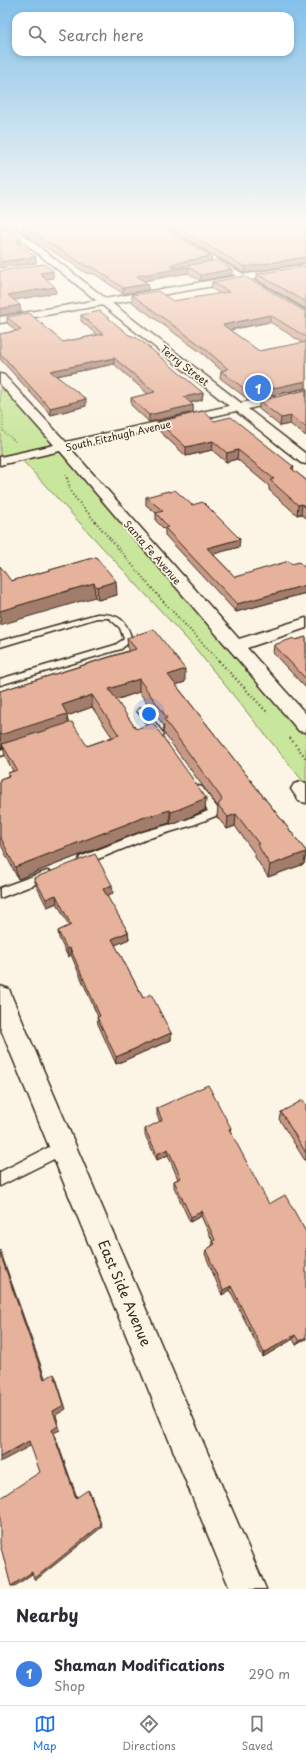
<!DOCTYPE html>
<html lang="en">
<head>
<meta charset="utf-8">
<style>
	:root { --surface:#fff; --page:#f2f2f3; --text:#2b2b33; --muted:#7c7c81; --line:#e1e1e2; --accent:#1a73e8 }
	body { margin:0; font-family:"Playpen Sans",sans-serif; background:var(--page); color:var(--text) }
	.you { position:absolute; left:149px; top:714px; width:14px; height:14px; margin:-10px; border:3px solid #fff; border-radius:50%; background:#1a73e8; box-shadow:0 0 0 6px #1a73e833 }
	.badge { display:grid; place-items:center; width:26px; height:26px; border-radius:50%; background:var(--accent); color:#fff; font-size:13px; font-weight:700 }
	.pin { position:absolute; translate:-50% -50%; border:2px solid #fff; box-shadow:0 1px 4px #0006 }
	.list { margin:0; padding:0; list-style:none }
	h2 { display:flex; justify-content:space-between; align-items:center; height:52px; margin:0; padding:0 16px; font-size:17px }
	h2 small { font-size:13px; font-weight:400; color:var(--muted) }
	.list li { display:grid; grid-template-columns:26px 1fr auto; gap:12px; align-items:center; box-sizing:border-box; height:64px; padding:0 16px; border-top:1px solid var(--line) }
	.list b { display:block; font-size:15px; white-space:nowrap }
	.list p { margin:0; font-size:13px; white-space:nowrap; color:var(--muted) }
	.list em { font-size:13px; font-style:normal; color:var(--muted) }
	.icon { flex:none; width:22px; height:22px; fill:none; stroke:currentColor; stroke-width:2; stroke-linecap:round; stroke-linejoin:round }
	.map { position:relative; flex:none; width:306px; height:1589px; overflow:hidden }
	.search { position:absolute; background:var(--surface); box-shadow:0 2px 6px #0003; left:12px; right:12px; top:12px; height:44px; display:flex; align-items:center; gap:10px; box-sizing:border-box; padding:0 14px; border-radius:12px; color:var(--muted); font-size:15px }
	.sheet { height:116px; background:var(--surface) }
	nav { display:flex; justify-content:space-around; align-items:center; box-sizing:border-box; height:56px; border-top:1px solid var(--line); background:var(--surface); font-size:11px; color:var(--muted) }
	nav a { display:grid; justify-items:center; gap:2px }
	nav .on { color:var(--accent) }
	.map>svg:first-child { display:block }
	.green { fill:#c9e69d; stroke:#82885e }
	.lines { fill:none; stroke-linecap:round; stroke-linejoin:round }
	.service-casing { stroke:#3b2a1e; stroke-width:3 }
	.minor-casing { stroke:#3b2a1e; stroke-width:3 }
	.secondary-casing { stroke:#3b2a1e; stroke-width:3 }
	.path-far2 { stroke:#3b2a1e; stroke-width:1.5; stroke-dasharray:0.5 2; stroke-linecap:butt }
	.path-far1 { stroke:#3b2a1e; stroke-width:2; stroke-dasharray:1 2.5; stroke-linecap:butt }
	.path { stroke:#3b2a1e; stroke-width:2.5; stroke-dasharray:1 3; stroke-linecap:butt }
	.service { fill:#fcf5e5; fill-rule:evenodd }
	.minor { fill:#fcf5e5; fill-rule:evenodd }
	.secondary { fill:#fcf5e5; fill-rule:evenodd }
	.wall { fill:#c79985; stroke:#3b2a1e; fill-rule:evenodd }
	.shaded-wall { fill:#a27d6c; stroke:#3b2a1e }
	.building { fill:#e7b29b; stroke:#3b2a1e }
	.labels { text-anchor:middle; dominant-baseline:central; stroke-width:3.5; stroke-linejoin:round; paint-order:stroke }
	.far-street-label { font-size:10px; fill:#3b2a1e; stroke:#fcf5e5 }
	.near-street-label { font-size:14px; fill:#3b2a1e; stroke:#fcf5e5 }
</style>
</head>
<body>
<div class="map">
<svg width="306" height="1589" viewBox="0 0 306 1589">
	<rect width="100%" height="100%" fill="#fcf5e5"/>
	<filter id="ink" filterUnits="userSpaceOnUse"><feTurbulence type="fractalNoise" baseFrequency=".025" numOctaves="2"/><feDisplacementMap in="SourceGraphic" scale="8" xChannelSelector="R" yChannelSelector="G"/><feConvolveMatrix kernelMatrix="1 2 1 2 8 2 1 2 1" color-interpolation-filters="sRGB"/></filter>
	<g filter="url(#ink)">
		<path class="green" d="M0,385L51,441L49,445L40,449L49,454L58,452L62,454L306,736V785L195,648L22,460L34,457H0Z"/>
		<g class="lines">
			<defs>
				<g id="service">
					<path d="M97,614C119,614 126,619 132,640L121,649L0,685V679L115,645L124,639L120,628L109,618H97L0,647V641Z"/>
					<path d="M142,708L145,709L162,732L164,734L162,736H156L139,713L137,711L139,709Z"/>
					<path d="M17,745L20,746L22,748L20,750L0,756V750Z"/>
					<path d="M198,786L202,787L218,809L219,812L218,815L193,825L150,838L88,863L84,864L80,863L79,860L80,857L143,832L186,820L208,811L193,790Z"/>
					<path d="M47,871L51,872L52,875L51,878L0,898V888Z"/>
					<path d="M63,1140L68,1142L70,1147L68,1152L0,1186V1172Z"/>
				</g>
				<g id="minor">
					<path d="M3,226H12L241,403L306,389V395L248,409L306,454V464L301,463L236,411L71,449L239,639L306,618V628L247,648L306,714V732L299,731L60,451L0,465V457L54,445L0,384V374L4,375L66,442L229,406Z"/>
					<path d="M153,226H162L306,311V318Z"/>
					<path d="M301,782L306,783V803L299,801L291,789L294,784Z"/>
					<path d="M0,986L9,989L12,997L266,1589H230L0,1027Z"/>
				</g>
				<path id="secondary" d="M306,264V270L0,323V317Z"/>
			</defs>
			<use href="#service" class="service-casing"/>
			<use href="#minor" class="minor-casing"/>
			<use href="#secondary" class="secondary-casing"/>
			<g class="path-far2">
				<path d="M0,407L3,413V431L16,442"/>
				<path d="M66,475L67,479"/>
			</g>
			<path class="path-far1" d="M67,478L72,494L161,599L220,662"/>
			<g class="path">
				<path d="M219,661L267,712"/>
				<path d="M290,738L306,758"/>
			</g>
			<use href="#service" class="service"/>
			<use href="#minor" class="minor"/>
			<use href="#secondary" class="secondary"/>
		</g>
		<g class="wall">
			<path d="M164,226H306V263L245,273Z"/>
			<path d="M23,227L211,256V262L232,275L200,281L188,273L144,281L148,284V290L123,294L95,274L86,273L24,233Z"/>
			<path d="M306,266V309L257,280V274Z"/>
			<path d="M212,282L306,312V388L249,400L220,378L221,371H222L203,354L132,302V295L173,301L220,294L211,288ZM270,322L303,343L259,351L230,330Z"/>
			<path d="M81,315L129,335L203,393L202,400L190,403L193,405V412L149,422L131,405V398L148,394L114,364L57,376L86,406L51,415L0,359V334L16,331L7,323V317L63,342L97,335L81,321Z"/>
			<path d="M306,390V436L290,424L280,426L259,409V401Z"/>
			<path d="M214,421L294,467L293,470L306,480V518L301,514L297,515L269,490V486L237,459L226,462L212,450L186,456L158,430V422Z"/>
			<path d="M146,497L239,547L213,554L235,577L292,564L306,569V593L236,612L165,535V530L156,521V513L146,505Z"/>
			<path d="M96,557L117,595L98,600L95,597L11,581Z"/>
			<path d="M306,637V688L273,653L274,645L296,640Z"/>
			<path d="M127,638L185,682L176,685L306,851V855L304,864L268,877L255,857V854L235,826L227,829L217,817L218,807L163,732L164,726L139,692L116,700L136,729L206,798L205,810L177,823L170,824V823L142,831L18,879L0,843V779L8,776V773L13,771L5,756L3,747L1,748L0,747V691L128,651V650ZM92,707L112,737L87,746L68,723L67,716Z"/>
			<path d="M34,878L113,893L106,895L128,932L129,939L115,945L143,998L171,1033V1040L116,1064L98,1024L97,1017H98L71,955L68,957L59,938L58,931L69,926L57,903L47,907L36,885Z"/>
			<path d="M306,1105V1162L279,1119L281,1112Z"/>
			<path d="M157,1108L231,1128L230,1131L306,1339L296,1345L293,1339L263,1357L230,1290L222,1295L205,1254L206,1250L212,1246L213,1242L201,1216L190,1222L174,1187V1181L178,1179L168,1155L157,1160L145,1135V1129L160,1122L157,1115Z"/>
		</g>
		<g class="shaded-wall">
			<path d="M1,226H3V228L2,230Z"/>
			<path d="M21,237V243L18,248L17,242Z"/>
			<path d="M211,256V262L188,267V273L137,282V276L172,264Z"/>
			<path d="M36,257V263L0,268V262Z"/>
			<path d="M306,257V263L245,273V267Z"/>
			<path d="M232,269V275L200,281L201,275Z"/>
			<path d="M53,271V278L40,280V273Z"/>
			<path d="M148,284V290L123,294V288Z"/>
			<path d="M55,287L56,293L9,301L8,295Z"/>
			<path d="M20,305L21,312L0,316V309Z"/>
			<path d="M270,315V322L223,331V325Z"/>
			<path d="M114,358V364L50,377V371Z"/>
			<path d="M306,381V388L249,400L250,393Z"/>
			<path d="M203,393L202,400L184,404V397Z"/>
			<path d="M86,399V406L51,415L50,408Z"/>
			<path d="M193,405V412L149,422V415Z"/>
			<path d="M291,416L290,424L280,426L281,418Z"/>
			<path d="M213,441L212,450L186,456V447Z"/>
			<path d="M238,450L237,459L226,462L227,453Z"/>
			<path d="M302,504L301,514L297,515L298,505Z"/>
			<path d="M240,539L239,547L207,556V548Z"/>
			<path d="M116,581L117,595L98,600L97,587Z"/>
			<path d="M94,583L95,597L0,625V611Z"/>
			<path d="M306,585V593L236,612L237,604Z"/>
			<path d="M185,669V682L168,687V675Z"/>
			<path d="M139,679V692L109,702V689Z"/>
			<path d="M92,695V707L67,716L69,726L2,744L3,747L1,748L0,735L62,705Z"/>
			<path d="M206,798L205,810L177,823L170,824L171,812Z"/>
			<path d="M170,810V823L142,831L18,879L15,867L142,818Z"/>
			<path d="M236,814L235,826L227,829L228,817Z"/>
			<path d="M306,852L304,864L268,877L270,865Z"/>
			<path d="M112,885L113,893L103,897V889Z"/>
			<path d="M56,895L57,903L47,907L46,899Z"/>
			<path d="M128,932L129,939L113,946L112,939Z"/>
			<path d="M70,948L71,955L68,957L67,949Z"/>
			<path d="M171,1033V1040L116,1064V1057Z"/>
			<path d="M168,1149V1155L157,1160V1154Z"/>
			<path d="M202,1211L201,1216L190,1222L191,1217Z"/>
			<path d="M0,1250L47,1383L44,1379L0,1253Z"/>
			<path d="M231,1286L230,1290L222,1295L223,1290Z"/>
			<path d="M295,1335L293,1339L263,1357L264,1353Z"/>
			<path d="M306,1337V1339L296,1345L299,1341Z"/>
			<path d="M54,1374L56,1378L66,1409L56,1415L60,1430L54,1433L78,1500L76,1498L52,1430L53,1411Z"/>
			<path d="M29,1441L32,1445L0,1462V1457Z"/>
			<path d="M88,1490L90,1492L102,1527L37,1579H34Z"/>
			<path d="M32,1572H35L15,1586H11Z"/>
		</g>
		<g class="building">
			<path d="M0,226H1V229L11,230L21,237L17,242L36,257L0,262Z"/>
			<path d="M34,226H159L211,256L172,264L171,267L174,268L218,260L232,269L201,275L188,267L137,276L148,284L123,288L95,268L86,266L23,227Z"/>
			<path d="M174,226H306V257L245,267Z"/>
			<path d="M44,264L53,271L40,273L55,287L8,295L20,305L0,309V271Z"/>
			<path d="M306,266V302L257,274Z"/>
			<path d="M244,276L306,312V337L270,315L223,325L259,351L306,342V381L250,393L221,371L228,369L203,347L132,295L158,291L173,301L229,292L212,282Z"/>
			<path d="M100,311L129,335L135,337L144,343L203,393L184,397L193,405L149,415L131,398L155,392L114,358L50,371L86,399L50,408L0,353V334L21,330L7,317L29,313L63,342L103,334L81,315Z"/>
			<path d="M306,390V427L291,416L281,418L259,401Z"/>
			<path d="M203,411L214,421L231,417L294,467L291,468L306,480V508L302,504L298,505L270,480L274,479L238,450L227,453L213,441L186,447L158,422Z"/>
			<path d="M175,490L192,505L203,502L240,539L207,548L235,577L289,561L292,564L299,562L306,569V585L237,604L165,528L168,527L156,513L163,511L146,497L168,491L170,492Z"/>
			<path d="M96,557L116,581L97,587L94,583L0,611V566L11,581Z"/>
			<path d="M154,629L185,669L168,675L306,851V852L270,865L257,844H259L236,814L228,817L218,805L222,800L220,796L164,719L167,718L139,679L109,689L136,729L153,723L206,798L177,810L171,812L170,810L142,818L15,867L0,836V779L9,776L8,773L17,770L2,744L72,722L87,746L119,735L92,695L62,705L67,714L0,735V691L136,649L127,638Z"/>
			<path d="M306,637V679L274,645L294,638L296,640Z"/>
			<path d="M95,854L112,885L103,889L128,932L112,939L143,998L151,994L171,1033L116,1057L97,1017L100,1016L70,948L67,949L58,931L71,925L56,895L46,899L34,878Z"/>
			<path d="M208,1085L231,1128L229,1129L269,1204L285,1195L306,1232V1337L299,1341L295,1335L264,1353L231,1286L223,1290L206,1250L215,1244L213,1241L215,1240L202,1211L191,1217L174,1181L181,1178L168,1149L157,1154L145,1129L162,1120L157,1108Z"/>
			<path d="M303,1100L306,1105V1153L281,1112Z"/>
			<path d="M0,1253L44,1379L54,1374L64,1405L53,1411L58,1426L52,1430L76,1498L88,1490L101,1525L34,1579L32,1572L11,1586L0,1544V1498L40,1472L29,1441L0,1457Z"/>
		</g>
	</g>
	<linearGradient id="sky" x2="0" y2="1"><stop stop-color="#83c0ea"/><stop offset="0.5" stop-color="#fefaf3"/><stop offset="1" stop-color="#fefaf3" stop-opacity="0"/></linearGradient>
	<rect width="306" height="448" fill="url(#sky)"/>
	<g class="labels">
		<g class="far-street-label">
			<text transform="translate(185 365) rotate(38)">Terry Street</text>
			<text transform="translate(118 435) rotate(-13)">South Fitzhugh Avenue</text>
			<text transform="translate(153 552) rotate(49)">Santa Fe Avenue</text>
		</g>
		<g class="near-street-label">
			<text transform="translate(125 1293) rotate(67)">East Side Avenue</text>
		</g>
	</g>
</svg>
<div class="you"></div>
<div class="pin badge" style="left:258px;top:388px;background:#3f7fe0">1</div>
<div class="search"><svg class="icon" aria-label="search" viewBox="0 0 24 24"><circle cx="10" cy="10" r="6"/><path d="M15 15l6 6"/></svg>Search here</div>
</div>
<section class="sheet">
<h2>Nearby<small></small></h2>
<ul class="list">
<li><span class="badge" style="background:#3f7fe0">1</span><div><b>Shaman Modifications</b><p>Shop</p></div><em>290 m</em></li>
</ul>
</section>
<nav>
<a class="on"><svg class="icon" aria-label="map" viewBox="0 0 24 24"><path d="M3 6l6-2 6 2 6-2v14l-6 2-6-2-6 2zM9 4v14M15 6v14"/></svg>Map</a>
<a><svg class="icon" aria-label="directions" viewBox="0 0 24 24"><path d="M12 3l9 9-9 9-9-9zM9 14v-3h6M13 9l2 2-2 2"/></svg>Directions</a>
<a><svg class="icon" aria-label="saved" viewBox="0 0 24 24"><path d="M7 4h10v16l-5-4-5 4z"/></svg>Saved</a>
</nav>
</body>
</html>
